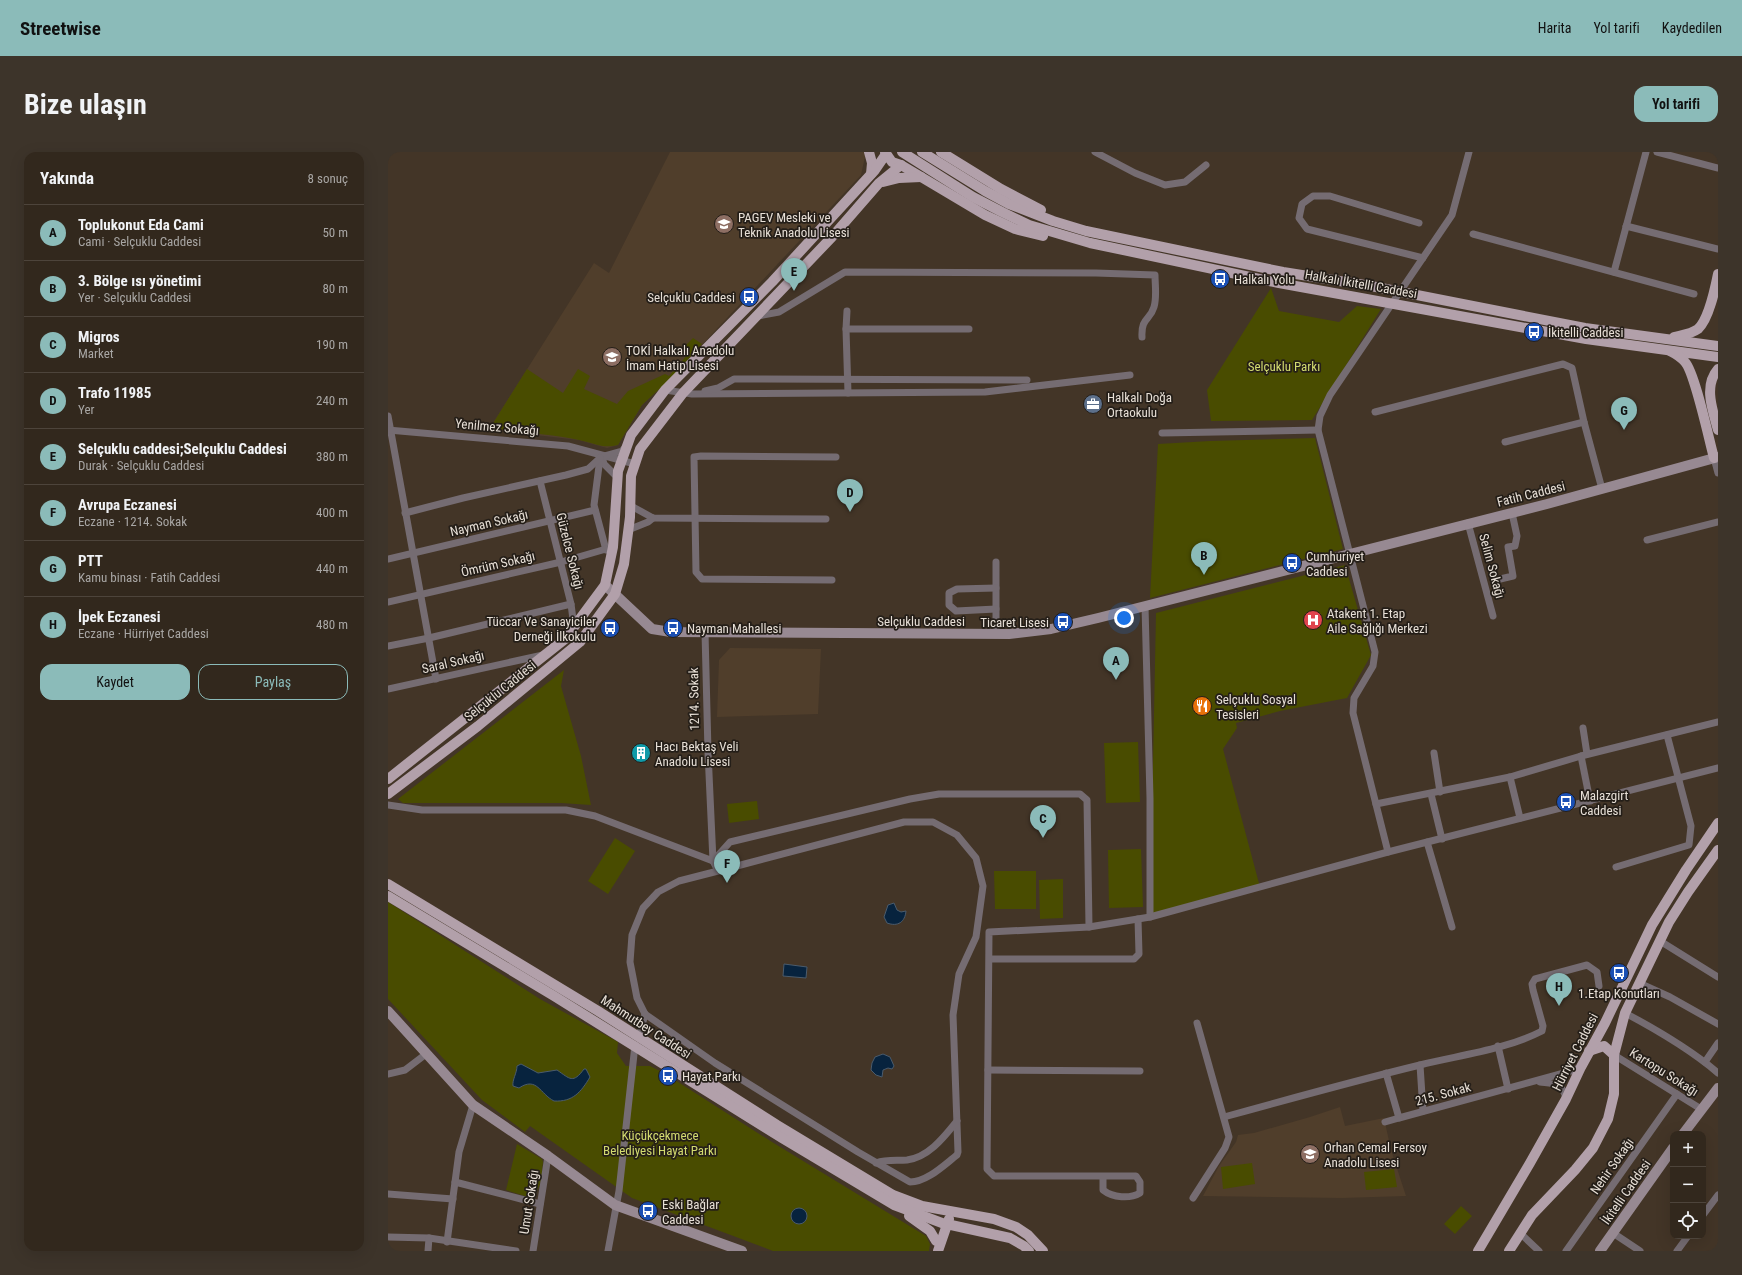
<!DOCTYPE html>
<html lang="tr">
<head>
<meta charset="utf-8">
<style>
	:root { --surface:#32281d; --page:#3d342a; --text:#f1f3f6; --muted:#a8a6a4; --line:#4d443b; --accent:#8bbbb9 }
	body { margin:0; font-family:"Roboto Condensed",sans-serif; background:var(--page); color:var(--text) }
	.controls { position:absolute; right:12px; bottom:12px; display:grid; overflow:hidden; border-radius:8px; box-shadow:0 4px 16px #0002 }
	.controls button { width:36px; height:36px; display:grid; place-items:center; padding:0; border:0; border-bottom:1px solid var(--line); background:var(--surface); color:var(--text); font:20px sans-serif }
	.you { position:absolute; left:736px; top:466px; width:14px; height:14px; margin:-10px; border:3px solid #fff; border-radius:50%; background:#1a73e8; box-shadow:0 0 0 6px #1a73e833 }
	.badge { display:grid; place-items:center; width:26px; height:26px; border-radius:50%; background:var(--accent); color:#111; font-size:13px; font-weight:700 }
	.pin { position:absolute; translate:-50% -33px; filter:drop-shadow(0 1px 2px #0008) }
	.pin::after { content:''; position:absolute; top:21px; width:14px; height:12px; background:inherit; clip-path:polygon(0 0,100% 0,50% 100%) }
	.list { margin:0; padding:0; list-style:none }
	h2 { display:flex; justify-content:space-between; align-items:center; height:52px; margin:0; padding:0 16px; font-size:17px }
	h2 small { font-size:13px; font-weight:400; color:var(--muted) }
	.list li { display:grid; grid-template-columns:26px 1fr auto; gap:12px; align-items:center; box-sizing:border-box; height:56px; padding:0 16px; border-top:1px solid var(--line) }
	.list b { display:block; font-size:15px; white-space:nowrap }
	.list p { margin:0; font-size:13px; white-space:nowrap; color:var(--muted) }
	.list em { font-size:13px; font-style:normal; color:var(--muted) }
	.actions { display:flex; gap:8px; padding:12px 16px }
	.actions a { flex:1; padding:9px 0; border:1px solid var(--accent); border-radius:12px; text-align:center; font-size:14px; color:var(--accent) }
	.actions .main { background:var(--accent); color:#111 }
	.icon { flex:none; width:22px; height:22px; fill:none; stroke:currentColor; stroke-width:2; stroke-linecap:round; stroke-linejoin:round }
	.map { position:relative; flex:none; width:1330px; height:1099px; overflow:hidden; border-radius:12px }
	header { display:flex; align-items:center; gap:24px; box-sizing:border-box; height:56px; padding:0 20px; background:var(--accent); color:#111 }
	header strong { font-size:19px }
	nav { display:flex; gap:22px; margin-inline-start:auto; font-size:14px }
	.intro { display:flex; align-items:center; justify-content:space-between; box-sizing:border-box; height:96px; padding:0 24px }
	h1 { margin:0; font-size:28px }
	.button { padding:10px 18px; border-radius:12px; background:var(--accent); color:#111; font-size:14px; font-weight:700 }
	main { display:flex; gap:24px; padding:0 24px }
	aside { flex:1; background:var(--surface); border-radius:12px; box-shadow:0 4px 16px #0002 }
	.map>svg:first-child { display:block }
	.built { fill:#503e2b }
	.green { fill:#494c00 }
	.water { fill:#07233e; stroke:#4a5b6c }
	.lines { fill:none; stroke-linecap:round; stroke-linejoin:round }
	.street { stroke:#756c72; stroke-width:7 }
	.secondary { stroke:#978992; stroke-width:10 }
	.primary { stroke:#b2a0aa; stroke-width:10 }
	.labels { text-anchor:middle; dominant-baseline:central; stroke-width:3.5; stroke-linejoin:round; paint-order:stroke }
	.poi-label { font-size:13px; fill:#e7dfd6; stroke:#241e18; text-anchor:start }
	.street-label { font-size:13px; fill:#e7dfd6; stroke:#241e18 }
	.park-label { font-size:13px; fill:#d3db70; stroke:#241e18 }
</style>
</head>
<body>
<header>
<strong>Streetwise</strong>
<nav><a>Harita</a><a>Yol tarifi</a><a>Kaydedilen</a></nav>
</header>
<div class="intro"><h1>Bize ulaşın</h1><a class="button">Yol tarifi</a></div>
<main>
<aside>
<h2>Yakında<small>8 sonuç</small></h2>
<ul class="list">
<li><span class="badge">A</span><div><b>Toplukonut Eda Cami</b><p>Cami · Selçuklu Caddesi</p></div><em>50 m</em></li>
<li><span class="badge">B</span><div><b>3. Bölge ısı yönetimi</b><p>Yer · Selçuklu Caddesi</p></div><em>80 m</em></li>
<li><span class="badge">C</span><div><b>Migros</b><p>Market</p></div><em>190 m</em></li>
<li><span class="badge">D</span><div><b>Trafo 11985</b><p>Yer</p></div><em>240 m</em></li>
<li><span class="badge">E</span><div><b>Selçuklu caddesi;Selçuklu Caddesi</b><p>Durak · Selçuklu Caddesi</p></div><em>380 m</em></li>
<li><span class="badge">F</span><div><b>Avrupa Eczanesi</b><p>Eczane · 1214. Sokak</p></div><em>400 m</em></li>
<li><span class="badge">G</span><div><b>PTT</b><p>Kamu binası · Fatih Caddesi</p></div><em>440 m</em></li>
<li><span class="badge">H</span><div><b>İpek Eczanesi</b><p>Eczane · Hürriyet Caddesi</p></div><em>480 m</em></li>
</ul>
<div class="actions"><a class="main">Kaydet</a><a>Paylaş</a></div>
</aside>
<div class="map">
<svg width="1330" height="1099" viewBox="0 0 1330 1099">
	<rect width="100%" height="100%" fill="#433527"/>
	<g class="built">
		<path d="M282,0H478L473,23L281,228L254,253L230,293L219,296L191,288L130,281L102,276L206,111L221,121Z"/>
		<path d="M342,496L433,497L430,562L329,565L331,508Z"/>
		<path d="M952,955L957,974L996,966L1003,998L1018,1044L954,1046L815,1044L831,1014L848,990L850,983L866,981L922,965Z"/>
	</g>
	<g class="green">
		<path d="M883,136L891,159L951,170L969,154L993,157L924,268L823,269L819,238Z"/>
		<path d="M305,186L314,192L281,228L254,253L230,293C215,297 206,291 191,288C162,282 132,281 102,276L139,217L175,241L190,217L202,224L196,237L229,252L240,239L277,222L281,224L301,201L296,195Z"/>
		<path d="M927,286L955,397L762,446L770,292L822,289Z"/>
		<path d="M957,413L983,503L959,546L892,559L848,571L849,576L835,597L872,735L762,765L768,461Z"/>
		<path d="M176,518L173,534L193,604L203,653L173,651H15L10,647Z"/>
		<path d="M750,590L752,650L718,651L716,591Z"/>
		<path d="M369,649L371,667L341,671L339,652Z"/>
		<path d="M227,686L247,699L220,742L200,729Z"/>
		<path d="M753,697L755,755L721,756L720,698Z"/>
		<path d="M606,719H648V757H607Z"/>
		<path d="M675,727V766L652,767L651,728Z"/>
		<path d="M0,750L152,847L230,890L229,901L238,914H262L276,921L384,990L538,1084L542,1092L541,1099H385L244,1046L142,974L137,980L94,948L0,847Z"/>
		<path d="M129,992L154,1007L155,1010C153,1024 155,1040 140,1045L118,1038Z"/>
		<path d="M864,1011L867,1032L835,1037L833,1015Z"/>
		<path d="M1006,1017L1009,1035L978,1038L976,1020Z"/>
		<path d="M1073,1054L1084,1064L1067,1082L1056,1072Z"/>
	</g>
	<g class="water">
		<path d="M506,751L509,758L513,760L518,759C517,770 510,775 499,771L496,765L500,753Z"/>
		<path d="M396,812L419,815L418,826L395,824Z"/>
		<path d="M495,902L502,905L506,914L504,917L500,916L495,918L494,925L488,923L483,918L484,911L487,905Z"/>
		<path d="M133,912L150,921L169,918C182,927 185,932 196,917H198L202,925C193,940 185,950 166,949C152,942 149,924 131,936L125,934C124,928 129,921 129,914Z"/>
		<circle cx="411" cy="1064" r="8"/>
	</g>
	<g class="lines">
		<g class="street">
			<path d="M707,0L747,21L777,33L797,30L818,13"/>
			<path d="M1269,0L1330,16"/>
			<path d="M1031,71L942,44H925L914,52L911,66L919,77L1035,106"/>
			<path d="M1238,74L1330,97"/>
			<path d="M1085,82L1306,142"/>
			<path d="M1226,120L1258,0"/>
			<path d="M459,159L458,177L460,241"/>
			<path d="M370,164L391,160L457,120L708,121L767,123C767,133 769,145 766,155C762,169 753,165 754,185"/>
			<path d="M458,177H581"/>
			<path d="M277,238L304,242L597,240L742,223"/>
			<path d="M317,239L330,236L346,227L639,228"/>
			<path d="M987,260L1175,212L1184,216L1196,270L1214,337"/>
			<path d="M0,264L48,527"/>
			<path d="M0,278L180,294L247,312"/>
			<path d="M774,281L930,278"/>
			<path d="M1117,290L1196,270"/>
			<path d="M214,304L216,312L230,326"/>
			<path d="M216,304L234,299L239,293"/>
			<path d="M212,306L206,353L218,398"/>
			<path d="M1326,306L1330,321"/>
			<path d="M152,329L183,452L186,475"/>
			<path d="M242,351L245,355L265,366L438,367"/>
			<path d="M17,361L75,346L178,323L200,317L212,306"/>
			<path d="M1080,371L1105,464"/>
			<path d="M240,378L260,370L265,366"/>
			<path d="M1259,388L1330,370"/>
			<path d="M0,407L207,358"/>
			<path d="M608,410V482"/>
			<path d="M444,428L314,427L308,420L306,305L313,304L448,305"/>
			<path d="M1108,428L1125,424L1120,395L1127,394L1129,384L1124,361"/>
			<path d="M608,436L569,437L561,441V453L568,459L608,457"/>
			<path d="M0,450L173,410L225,395"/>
			<path d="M757,454L762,646V765"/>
			<path d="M0,494L41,486L183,452"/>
			<path d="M0,537L155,503"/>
			<path d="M1195,576L1199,602"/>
			<path d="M1046,601L1052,640"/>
			<path d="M1193,604L1202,649"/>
			<path d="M1122,625L1132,666"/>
			<path d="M1043,642L1054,687"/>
			<path d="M988,652L1122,625L1193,604L1330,570"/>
			<path d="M0,653L34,658H178L207,664L325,709L320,600L317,480"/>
			<path d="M1039,690L1064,775"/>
			<path d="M1000,700L965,561L966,546L985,514L987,500L930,278L932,264L942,243L1064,63L1081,0"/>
			<path d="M1228,715L1301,693L1303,674L1279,583"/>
			<path d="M330,719L516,670H545L569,683L588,706L595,734L588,785L571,822L565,863L570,1000L569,1003C556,1013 539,1030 522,1030L470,1000L327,911L257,862L249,846L242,810L244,783L255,756L270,740L291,729L330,719L325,709L342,690L522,647L551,642H692L699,648L701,775"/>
			<path d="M1272,789L1330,825"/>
			<path d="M602,807H746L751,802L750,767"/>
			<path d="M1251,831L1282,845L1330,872"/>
			<path d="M1237,861C1269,878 1302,897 1330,921"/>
			<path d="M251,885L257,862"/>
			<path d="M1110,894L1120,937"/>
			<path d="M1226,903L1313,957"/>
			<path d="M1317,910L1330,891"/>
			<path d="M1032,913L1035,959"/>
			<path d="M600,918L752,919"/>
			<path d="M998,921L1011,966L1187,918L1192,915"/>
			<path d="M0,922L17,918L38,902"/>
			<path d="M1152,930C1166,932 1175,931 1178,947"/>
			<path d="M836,965C901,947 966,929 1032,913C1072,903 1117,898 1154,879L1155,874L1145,838L1144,832L1147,827L1199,813L1209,820L1211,834"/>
			<path d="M997,970L1011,966"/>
			<path d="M488,1011C499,1007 509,1009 519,1008C541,1005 556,985 569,969"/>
			<path d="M715,1024V1038C725,1046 742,1047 752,1041V1030L748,1024H606L599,1017L601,780L701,775L762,765L1000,700L1330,616"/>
			<path d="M67,1030L152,1052"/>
			<path d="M0,1042L65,1047"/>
			<path d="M805,1046L837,996L841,985L809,871"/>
			<path d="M1315,1063L1330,1043"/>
			<path d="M1225,1081L1252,1099"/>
			<path d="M1133,1082L1151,1099"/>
			<path d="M0,1085L41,1086L128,1099"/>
			<path d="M59,1090L71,1000L85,953"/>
			<path d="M40,1099L41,1086"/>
			<path d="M145,1099L160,1004"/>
			<path d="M220,1099L231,1039L247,893"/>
			<path d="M1178,1099L1289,942"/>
			<path d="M1289,1099L1300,1084"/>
		</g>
		<g class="secondary">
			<path d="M217,433L264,477L283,480L621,482L663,477L710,466L1159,352L1330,305"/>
			<path d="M0,859L85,953L160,1004L227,1053L354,1099"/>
			<path d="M1295,982L1330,936"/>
			<path d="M1212,1099L1285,996"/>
		</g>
		<g class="primary">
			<path d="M481,0L484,11L483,22"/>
			<path d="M497,0L504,10L513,13L597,63L627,77L655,84"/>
			<path d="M514,0L585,45L614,60L641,73L702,91L891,131L1198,187L1330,205"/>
			<path d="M534,0L597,39L621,52L665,69L698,79L895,120L983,134L1197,176L1330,194"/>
			<path d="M553,0L613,37L653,58"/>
			<path d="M495,30L511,26L533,25"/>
			<path d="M1286,185C1294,183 1303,182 1310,177C1321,167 1327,137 1330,122"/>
			<path d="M1282,199C1288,202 1293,205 1297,210C1307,221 1321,288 1326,306"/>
			<path d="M1330,217C1315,234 1325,259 1330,278"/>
			<path d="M0,627L177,487L217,433L225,395L230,319L243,283L277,238L384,130L487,18L498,2"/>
			<path d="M0,642L90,574L192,490L227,442L236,412L242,365L243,324L252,297L295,241L444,85L491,31L513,13"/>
			<path d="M0,732L210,859L389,973L505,1043L534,1054L606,1067L628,1075L640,1083L655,1099"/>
			<path d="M0,744L166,844L394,986L506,1053L554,1071L622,1086L636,1094L641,1099"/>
			<path d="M1201,899L1216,894L1226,903"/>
			<path d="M521,1064L542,1079L548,1089"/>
			<path d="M550,1099L561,1067"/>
			<path d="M1090,1099L1142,1011L1178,947L1193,915L1217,871L1264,773L1298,718L1330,671"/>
			<path d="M1121,1099L1144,1063L1187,1018L1205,996L1220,967L1226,942V903L1237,861L1281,770L1300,740L1330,698"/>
		</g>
	</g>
	<defs>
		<symbol id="school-disc" viewBox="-11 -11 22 22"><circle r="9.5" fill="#8d6e63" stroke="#241e18"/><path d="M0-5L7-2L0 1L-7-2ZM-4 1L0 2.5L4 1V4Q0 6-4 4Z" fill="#fff"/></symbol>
		<symbol id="bus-disc" viewBox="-11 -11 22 22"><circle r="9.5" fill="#1a4fb4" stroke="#241e18"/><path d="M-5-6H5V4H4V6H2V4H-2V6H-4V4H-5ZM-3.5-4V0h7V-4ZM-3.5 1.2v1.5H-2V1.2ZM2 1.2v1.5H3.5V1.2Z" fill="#fff"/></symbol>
		<symbol id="office-disc" viewBox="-11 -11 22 22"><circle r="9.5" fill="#5c6f8a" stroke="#241e18"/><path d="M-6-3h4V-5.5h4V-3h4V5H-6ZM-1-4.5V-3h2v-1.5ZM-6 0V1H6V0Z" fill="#fff"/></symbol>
		<symbol id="hospital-disc" viewBox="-11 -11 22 22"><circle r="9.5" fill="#e0444e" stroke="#241e18"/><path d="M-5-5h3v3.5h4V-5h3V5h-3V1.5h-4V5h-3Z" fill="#fff"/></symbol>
		<symbol id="restaurant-disc" viewBox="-11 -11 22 22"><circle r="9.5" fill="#e8710a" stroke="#241e18"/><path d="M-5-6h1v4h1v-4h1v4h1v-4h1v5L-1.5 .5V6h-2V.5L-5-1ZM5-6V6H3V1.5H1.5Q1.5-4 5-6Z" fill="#fff"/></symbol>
		<symbol id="building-disc" viewBox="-11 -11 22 22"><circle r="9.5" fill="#0f9aa8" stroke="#241e18"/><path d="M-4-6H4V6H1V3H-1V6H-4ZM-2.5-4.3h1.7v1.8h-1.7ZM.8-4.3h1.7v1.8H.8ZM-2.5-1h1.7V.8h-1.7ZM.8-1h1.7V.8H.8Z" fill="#fff"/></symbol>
	</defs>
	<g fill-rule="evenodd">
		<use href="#school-disc" x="325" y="61" width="22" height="22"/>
		<use href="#bus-disc" x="821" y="116" width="22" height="22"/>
		<use href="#bus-disc" x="350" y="134" width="22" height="22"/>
		<use href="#bus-disc" x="1135" y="169" width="22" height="22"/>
		<use href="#school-disc" x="213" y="194" width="22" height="22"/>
		<use href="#office-disc" x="694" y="241" width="22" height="22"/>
		<use href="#bus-disc" x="893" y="400" width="22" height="22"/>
		<use href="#hospital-disc" x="914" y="457" width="22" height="22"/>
		<use href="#bus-disc" x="664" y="459" width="22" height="22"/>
		<use href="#bus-disc" x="211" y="465" width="22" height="22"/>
		<use href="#bus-disc" x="274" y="465" width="22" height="22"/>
		<use href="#restaurant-disc" x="803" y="543" width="22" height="22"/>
		<use href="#building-disc" x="242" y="590" width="22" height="22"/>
		<use href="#bus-disc" x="1167" y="639" width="22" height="22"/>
		<use href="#bus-disc" x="1220" y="810" width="22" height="22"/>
		<use href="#bus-disc" x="269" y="913" width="22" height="22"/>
		<use href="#school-disc" x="911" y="991" width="22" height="22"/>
		<use href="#bus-disc" x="249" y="1048" width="22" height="22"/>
	</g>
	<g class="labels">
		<g class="poi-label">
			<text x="350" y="65">PAGEV Mesleki ve<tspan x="350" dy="15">Teknik Anadolu Lisesi</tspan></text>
			<text x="846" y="127">Halkalı Yolu</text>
			<text x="347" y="145" text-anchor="end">Selçuklu Caddesi</text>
			<text x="1160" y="180">İkitelli Caddesi</text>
			<text x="238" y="198">TOKİ Halkalı Anadolu<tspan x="238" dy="15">İmam Hatip Lisesi</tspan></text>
			<text x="719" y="245">Halkalı Doğa<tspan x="719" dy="15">Ortaokulu</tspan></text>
			<text x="918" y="404">Cumhuriyet<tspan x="918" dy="15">Caddesi</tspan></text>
			<text x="939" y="461">Atakent 1. Etap<tspan x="939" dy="15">Aile Sağlığı Merkezi</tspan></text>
			<text x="208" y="469" text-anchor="end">Tüccar Ve Sanayiciler<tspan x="208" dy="15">Derneği İlkokulu</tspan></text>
			<text x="661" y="470" text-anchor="end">Ticaret Lisesi</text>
			<text x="299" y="476">Nayman Mahallesi</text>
			<text x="828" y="547">Selçuklu Sosyal<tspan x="828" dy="15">Tesisleri</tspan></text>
			<text x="267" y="594">Hacı Bektaş Veli<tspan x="267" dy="15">Anadolu Lisesi</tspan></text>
			<text x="1192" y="643">Malazgirt<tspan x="1192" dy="15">Caddesi</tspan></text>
			<text x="1231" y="841" text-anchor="middle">1.Etap Konutları</text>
			<text x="294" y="924">Hayat Parkı</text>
			<text x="936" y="995">Orhan Cemal Fersoy<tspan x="936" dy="15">Anadolu Lisesi</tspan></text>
			<text x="274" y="1052">Eski Bağlar<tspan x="274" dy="15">Caddesi</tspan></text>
		</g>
		<g class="street-label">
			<text transform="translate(973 132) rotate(10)">Halkalı İkitelli Caddesi</text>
			<text transform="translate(109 275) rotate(5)">Yenilmez Sokağı</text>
			<text transform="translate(1143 342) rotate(-14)">Fatih Caddesi</text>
			<text transform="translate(101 371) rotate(-13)">Nayman Sokağı</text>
			<text transform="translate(182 399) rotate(76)">Güzelce Sokağı</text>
			<text transform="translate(110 412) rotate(-13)">Ömrüm Sokağı</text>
			<text transform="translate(1104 414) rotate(75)">Selim Sokağı</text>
			<text x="533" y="469">Selçuklu Caddesi</text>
			<text transform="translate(65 510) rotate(-13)">Saral Sokağı</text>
			<text transform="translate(112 539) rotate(-39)">Selçuklu Caddesi</text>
			<text transform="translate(306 547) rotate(-91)">1214. Sokak</text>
			<text transform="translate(258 875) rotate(33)">Mahmutbey Caddesi</text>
			<text transform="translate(1187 900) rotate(-63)">Hürriyet Caddesi</text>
			<text transform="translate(1276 920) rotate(32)">Kartopu Sokağı</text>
			<text transform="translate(1055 942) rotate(-15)">215. Sokak</text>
			<text transform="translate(1224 1014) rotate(-55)">Nehir Sokağı</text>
			<text transform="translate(1238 1040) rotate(-55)">İkitelli Caddesi</text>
			<text transform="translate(141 1050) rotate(-81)">Umut Sokağı</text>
		</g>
		<g class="park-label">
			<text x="896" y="214">Selçuklu Parkı</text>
			<text x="272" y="983">Küçükçekmece<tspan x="272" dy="15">Belediyesi Hayat Parkı</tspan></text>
		</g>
	</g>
</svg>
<div class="controls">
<button>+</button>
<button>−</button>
<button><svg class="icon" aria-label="locate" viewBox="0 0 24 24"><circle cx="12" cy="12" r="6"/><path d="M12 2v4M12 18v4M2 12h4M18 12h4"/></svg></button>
</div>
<div class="you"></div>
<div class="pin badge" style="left:728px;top:528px">A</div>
<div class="pin badge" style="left:816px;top:423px">B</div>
<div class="pin badge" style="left:655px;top:686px">C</div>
<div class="pin badge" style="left:462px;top:360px">D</div>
<div class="pin badge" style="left:406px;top:139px">E</div>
<div class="pin badge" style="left:339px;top:731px">F</div>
<div class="pin badge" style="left:1236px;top:278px">G</div>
<div class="pin badge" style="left:1171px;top:854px">H</div>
</div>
</main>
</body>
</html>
